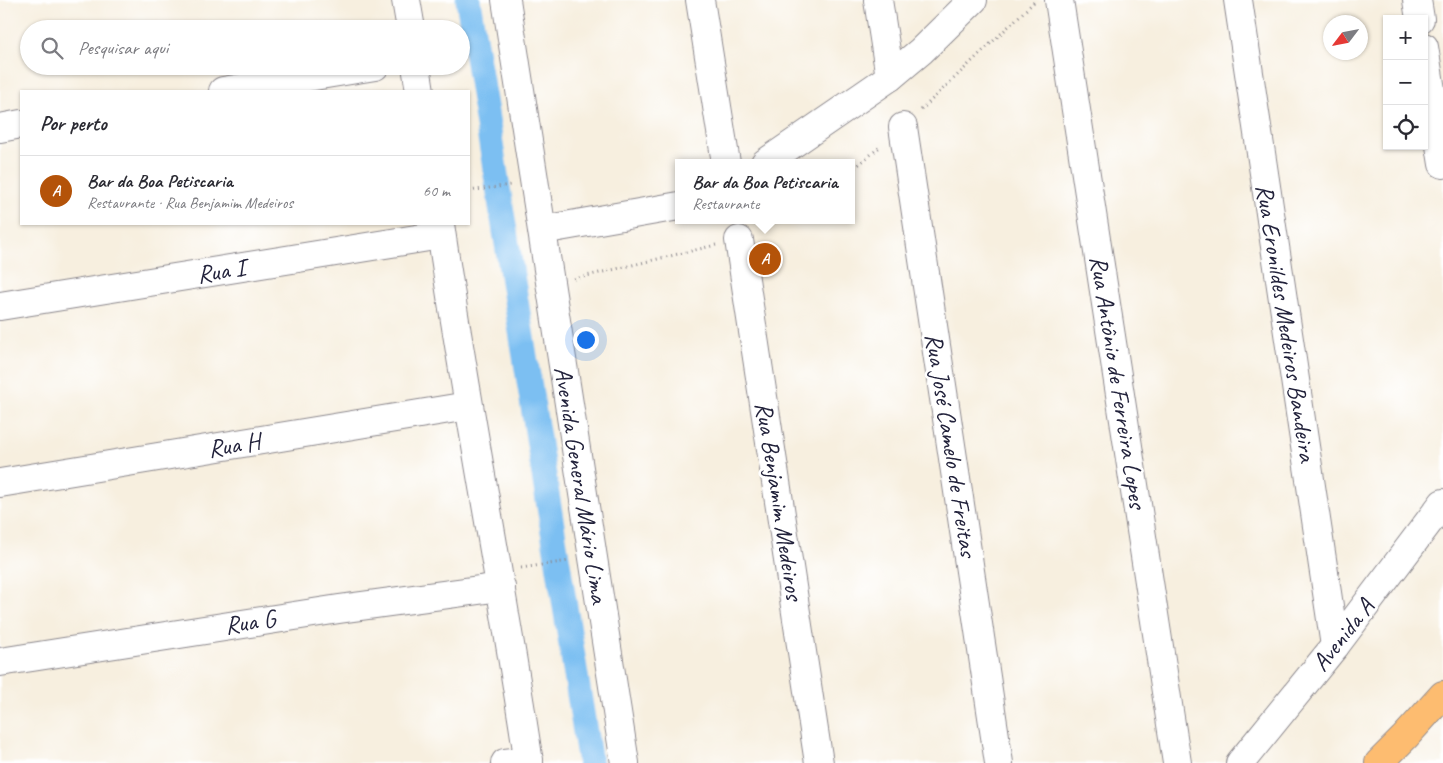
<!DOCTYPE html>
<html lang="pt">
<head>
<meta charset="utf-8">
<style>
	:root { --surface:#fff; --page:#f2f2f3; --text:#2b2b33; --muted:#7c7c81; --line:#e1e1e2; --accent:#b45309 }
	body { margin:0; font-family:Caveat,sans-serif; background:var(--page); color:var(--text) }
	.controls { position:absolute; right:15px; top:15px; display:grid; overflow:hidden; border-radius:0px; box-shadow:0 1px 4px #0004 }
	.controls button { width:45px; height:45px; display:grid; place-items:center; padding:0; border:0; border-bottom:1px solid var(--line); background:var(--surface); color:var(--text); font:25px sans-serif }
	.compass { position:absolute; left:1323px; top:15px; width:45px; height:45px; border-radius:50%; background:var(--surface); box-shadow:0 1px 4px #0004; rotate:238deg }
	.you { position:absolute; left:585px; top:339px; width:18px; height:18px; margin:-12px; border:4px solid #fff; border-radius:50%; background:#1a73e8; box-shadow:0 0 0 8px #1a73e833 }
	.badge { display:grid; place-items:center; width:32px; height:32px; border-radius:50%; background:var(--accent); color:#fff; font-size:16px; font-weight:700 }
	.pin { position:absolute; translate:-50% -50%; border:2px solid #fff; box-shadow:0 1px 5px #0006 }
	.popup { position:absolute; left:675px; top:159px; width:180px; height:65px; box-sizing:border-box; display:grid; place-content:center; border-radius:0px; background:var(--surface); filter:drop-shadow(0 1px 4px #0005); font-size:16px; white-space:nowrap; color:var(--muted) }
	.popup b { font-size:19px; color:var(--text) }
	.popup::after { content:''; position:absolute; left:50%; top:100%; margin-left:-10px; border:10px solid transparent; border-top-color:var(--surface) }
	.list { margin:0; padding:0; list-style:none }
	h2 { display:flex; justify-content:space-between; align-items:center; height:65px; margin:0; padding:0 20px; font-size:21px }
	h2 small { font-size:16px; font-weight:400; color:var(--muted) }
	.list li { display:grid; grid-template-columns:32px 1fr auto; gap:15px; align-items:center; box-sizing:border-box; height:70px; padding:0 20px; border-top:1px solid var(--line) }
	.list b { display:block; font-size:19px; white-space:nowrap }
	.list p { margin:0; font-size:16px; white-space:nowrap; color:var(--muted) }
	.list em { font-size:16px; font-style:normal; color:var(--muted) }
	.icon { flex:none; width:28px; height:28px; fill:none; stroke:currentColor; stroke-width:2; stroke-linecap:round; stroke-linejoin:round }
	.map { position:relative; flex:none; width:1443px; height:763px; overflow:hidden }
	.search { position:absolute; background:var(--surface); box-shadow:0 1px 4px #0004; left:20px; top:20px; width:450px; height:55px; display:flex; align-items:center; gap:12px; box-sizing:border-box; padding:0 18px; border-radius:28px; color:var(--muted); font-size:19px }
	.panel { position:absolute; background:var(--surface); box-shadow:0 1px 4px #0004; left:20px; top:90px; width:450px; height:135px; border-radius:0px }
	.map>svg:first-child { display:block }
	.lines { fill:none; stroke-linecap:round; stroke-linejoin:round }
	.canal { stroke:#7bbff2; stroke-width:25 }
	.minor-casing { stroke:#8c888d; stroke-width:30 }
	.major-casing { stroke:#8c888d; stroke-width:30 }
	.path { stroke:#8c888d; stroke-width:3; stroke-dasharray:1 4; stroke-linecap:butt }
	.minor { stroke:#fff; stroke-width:28 }
	.major { stroke:#fdbc70; stroke-width:28 }
	.labels { text-anchor:middle; dominant-baseline:central; stroke-width:5; stroke-linejoin:round; paint-order:stroke }
	.street-label { font-size:25px; fill:#22223b; stroke:#fff }
</style>
</head>
<body>
<div class="map">
<svg width="1443" height="763" viewBox="0 0 1443 763">
	<rect width="100%" height="100%" fill="#fff"/>
	<filter id="ink" filterUnits="userSpaceOnUse"><feTurbulence type="fractalNoise" baseFrequency=".02" numOctaves="2"/><feDisplacementMap in="SourceGraphic" scale="10" xChannelSelector="R" yChannelSelector="G"/><feConvolveMatrix kernelMatrix="1 2 1 2 8 2 1 2 1" color-interpolation-filters="sRGB"/></filter>
	<filter id="wash" filterUnits="userSpaceOnUse"><feTurbulence type="fractalNoise" baseFrequency=".0096" numOctaves="4" result="noise"/><feDisplacementMap in="SourceGraphic" scale="20" xChannelSelector="R" yChannelSelector="G"/><feGaussianBlur stdDeviation="1.12" result="paint"/><feColorMatrix in="noise" values="0 0 0 0 0 0 0 0 0 0 0 0 0 0 0 0 0 1.4 0 .05"/><feComposite in="paint" operator="in"/></filter>
	<g filter="url(#wash)">
		<rect width="100%" height="100%" fill="#f7efdf"/>
		<g class="lines">
			<path class="canal" d="M468,0L590,763"/>
		</g>
	</g>
	<g filter="url(#ink)">
		<g class="lines">
			<defs>
				<g id="minor">
					<path d="M406,0L411,29"/>
					<path d="M506,0L625,763"/>
					<path d="M700,0L726,163"/>
					<path d="M878,0L890,77"/>
					<path d="M1059,0L1177,763"/>
					<path d="M1238,0L1335,646"/>
					<path d="M1417,0L1420,19"/>
					<path d="M1424,47L1443,164"/>
					<path d="M416,66L420,91"/>
					<path d="M223,91L375,66"/>
					<path d="M903,127L999,763"/>
					<path d="M0,128L21,124"/>
					<path d="M765,163L890,77L921,51L973,0"/>
					<path d="M440,224C466,404 502,583 529,763"/>
					<path d="M542,230L679,206"/>
					<path d="M739,240L819,763"/>
					<path d="M0,306L441,235"/>
					<path d="M0,483L468,406"/>
					<path d="M0,662L339,609L501,587"/>
					<path d="M505,763L529,760"/>
					<path d="M1240,763L1335,646L1443,503"/>
				</g>
				<path id="major" d="M1379,763L1405,737L1443,695"/>
			</defs>
			<use href="#minor" class="minor-casing"/>
			<use href="#major" class="major-casing"/>
			<g class="path">
				<path d="M921,110L1034,2"/>
				<path d="M851,171L881,146"/>
				<path d="M469,191L510,185"/>
				<path d="M761,228L776,220"/>
				<path d="M574,279L716,245"/>
				<path d="M521,568L569,561"/>
			</g>
			<use href="#minor" class="minor"/>
			<use href="#major" class="major"/>
		</g>
	</g>
	<g class="labels">
		<g class="street-label">
			<text transform="translate(221 271) rotate(-9)">Rua I</text>
			<text transform="translate(1286 323) rotate(81)">Rua Eronildes Medeiros Bandeira</text>
			<text transform="translate(1118 382) rotate(81)">Rua Antônio de Ferreira Lopes</text>
			<text transform="translate(234 445) rotate(-9)">Rua H</text>
			<text transform="translate(951 445) rotate(81)">Rua José Camelo de Freitas</text>
			<text transform="translate(581 485) rotate(81)">Avenida General Mário Lima</text>
			<text transform="translate(779 501) rotate(81)">Rua Benjamim Medeiros</text>
			<text transform="translate(250 622) rotate(-9)">Rua G</text>
			<text transform="translate(1343 635) rotate(-52)">Avenida A</text>
		</g>
	</g>
</svg>
<div class="controls">
<button>+</button>
<button>−</button>
<button><svg class="icon" aria-label="locate" viewBox="0 0 24 24"><circle cx="12" cy="12" r="6"/><path d="M12 2v4M12 18v4M2 12h4M18 12h4"/></svg></button>
</div>
<svg class="compass" viewBox="-18 -18 36 36"><path d="M0-13l5 13h-10z" fill="#e53935"/><path d="M0 13l5-13h-10z" fill="#7c7c81"/></svg>
<div class="you"></div>
<div class="pin badge" style="left:765px;top:259px">A</div>
<div class="popup"><b>Bar da Boa Petiscaria</b>Restaurante</div>
<div class="search"><svg class="icon" aria-label="search" viewBox="0 0 24 24"><circle cx="10" cy="10" r="6"/><path d="M15 15l6 6"/></svg>Pesquisar aqui</div>
<section class="panel">
<h2>Por perto<small></small></h2>
<ul class="list">
<li><span class="badge">A</span><div><b>Bar da Boa Petiscaria</b><p>Restaurante · Rua Benjamim Medeiros</p></div><em>60 m</em></li>
</ul>
</section>
</div>
</body>
</html>
